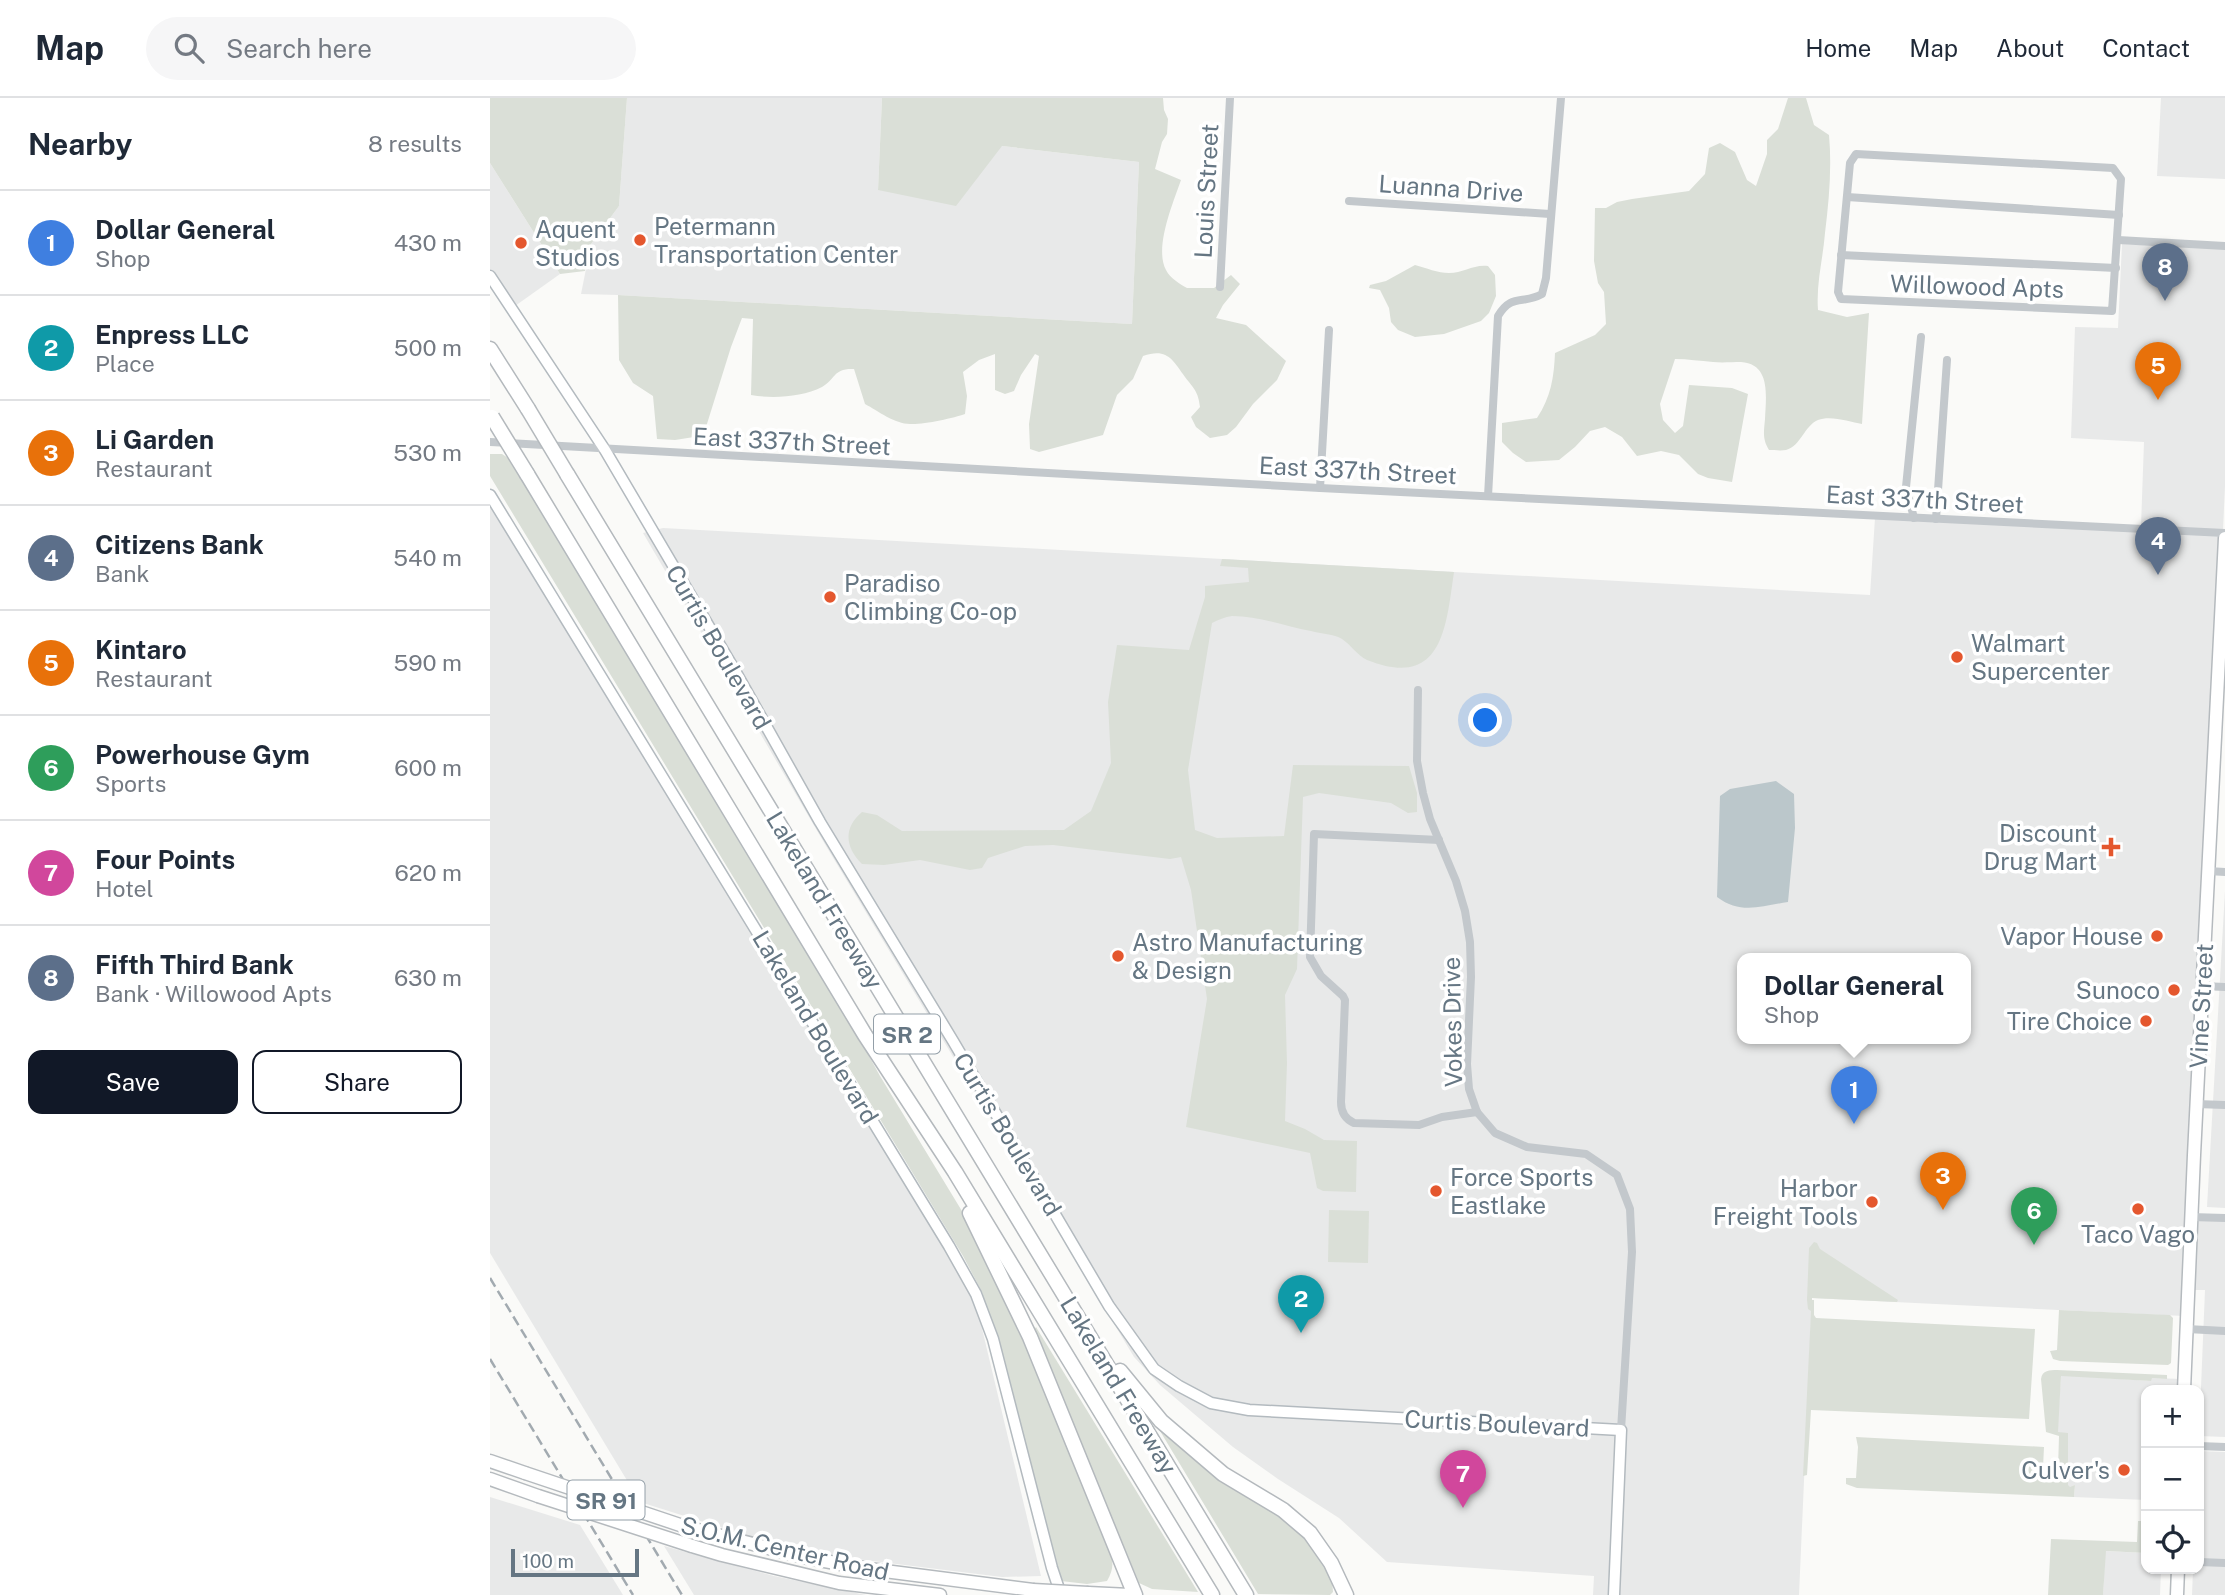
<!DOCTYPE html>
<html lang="en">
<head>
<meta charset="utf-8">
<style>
	:root { --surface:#fff; --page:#f6f6f7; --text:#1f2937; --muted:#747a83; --line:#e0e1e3; --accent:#111827 }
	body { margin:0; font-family:"Public Sans",sans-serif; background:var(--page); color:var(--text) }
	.controls { position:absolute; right:21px; bottom:21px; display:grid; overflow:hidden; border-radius:14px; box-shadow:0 2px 5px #0004 }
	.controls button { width:63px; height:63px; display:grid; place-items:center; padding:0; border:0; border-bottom:2px solid var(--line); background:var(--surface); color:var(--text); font:35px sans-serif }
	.scale { position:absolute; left:21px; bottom:18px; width:128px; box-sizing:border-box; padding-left:7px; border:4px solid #657683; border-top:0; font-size:19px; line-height:24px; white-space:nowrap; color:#657683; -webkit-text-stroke:5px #fff; paint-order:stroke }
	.you { position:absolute; left:996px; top:623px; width:24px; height:24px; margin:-18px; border:5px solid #fff; border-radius:50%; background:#1a73e8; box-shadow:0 0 0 10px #1a73e833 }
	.badge { display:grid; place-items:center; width:46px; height:46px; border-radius:50%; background:var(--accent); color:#fff; font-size:23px; font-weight:700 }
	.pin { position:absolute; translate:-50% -58px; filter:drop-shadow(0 2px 4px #0008) }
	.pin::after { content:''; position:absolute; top:37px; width:24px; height:21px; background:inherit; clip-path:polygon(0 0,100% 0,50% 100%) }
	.popup { position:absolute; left:1247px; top:855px; width:234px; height:91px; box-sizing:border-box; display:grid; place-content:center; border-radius:14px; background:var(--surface); filter:drop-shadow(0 2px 5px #0005); font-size:23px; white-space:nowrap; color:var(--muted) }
	.popup b { font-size:26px; color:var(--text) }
	.popup::after { content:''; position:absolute; left:50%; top:100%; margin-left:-14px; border:14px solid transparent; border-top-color:var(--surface) }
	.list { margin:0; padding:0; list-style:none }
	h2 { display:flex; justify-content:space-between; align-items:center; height:91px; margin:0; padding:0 28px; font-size:30px }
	h2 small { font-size:23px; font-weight:400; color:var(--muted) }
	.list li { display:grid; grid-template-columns:46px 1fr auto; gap:21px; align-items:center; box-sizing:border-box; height:105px; padding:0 28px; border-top:2px solid var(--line) }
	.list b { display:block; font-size:26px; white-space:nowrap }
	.list p { margin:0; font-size:23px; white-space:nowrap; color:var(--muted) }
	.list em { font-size:23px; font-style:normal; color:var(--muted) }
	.actions { display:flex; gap:14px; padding:21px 28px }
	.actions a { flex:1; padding:16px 0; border:2px solid var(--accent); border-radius:14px; text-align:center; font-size:24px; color:var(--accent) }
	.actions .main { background:var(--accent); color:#fff }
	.icon { flex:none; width:38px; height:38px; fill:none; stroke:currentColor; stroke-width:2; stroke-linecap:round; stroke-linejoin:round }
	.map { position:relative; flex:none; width:1735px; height:1497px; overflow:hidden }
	header { display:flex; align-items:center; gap:42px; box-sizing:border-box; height:98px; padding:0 35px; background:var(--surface); border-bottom:2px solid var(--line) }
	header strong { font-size:33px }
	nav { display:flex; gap:38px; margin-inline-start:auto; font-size:24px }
	.search { width:490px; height:63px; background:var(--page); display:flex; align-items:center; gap:18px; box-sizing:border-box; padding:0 24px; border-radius:38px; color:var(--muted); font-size:26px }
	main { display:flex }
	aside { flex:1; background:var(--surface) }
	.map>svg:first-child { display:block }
	.built { fill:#e8e9e9; fill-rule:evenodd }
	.green { fill:#dadfd7 }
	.water { fill:#bbc7cb }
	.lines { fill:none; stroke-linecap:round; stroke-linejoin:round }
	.secondary-casing { stroke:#b3babf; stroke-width:13 }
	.primary-casing { stroke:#b5babe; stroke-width:15 }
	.highway-casing { stroke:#b4b9bd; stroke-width:17 }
	.street { stroke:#c3c8cc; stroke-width:8 }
	.secondary { stroke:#fff; stroke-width:10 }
	.primary { stroke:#fff; stroke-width:12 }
	.highway { stroke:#fff; stroke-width:14 }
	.rail { stroke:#a2aab0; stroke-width:2.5; stroke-dasharray:10 5; stroke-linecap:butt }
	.primary-bridge-casing { stroke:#b5babe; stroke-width:15; stroke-linecap:butt }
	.highway-bridge-casing { stroke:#b4b9bd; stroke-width:17; stroke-linecap:butt }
	.primary-bridge { stroke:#fff; stroke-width:12 }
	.highway-bridge { stroke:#fff; stroke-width:14 }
	.poi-dot { fill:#e4572e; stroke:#fff; stroke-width:2.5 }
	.labels { text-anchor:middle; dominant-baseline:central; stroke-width:7; stroke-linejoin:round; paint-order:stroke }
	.shield { fill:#fff; stroke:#939fa8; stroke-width:2 }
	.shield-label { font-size:23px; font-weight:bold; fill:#657683 }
	.street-label { font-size:24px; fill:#657683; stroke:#fff }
	.poi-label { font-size:24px; fill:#657683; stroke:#fff; text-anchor:start }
</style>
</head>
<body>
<header>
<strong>Map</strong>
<div class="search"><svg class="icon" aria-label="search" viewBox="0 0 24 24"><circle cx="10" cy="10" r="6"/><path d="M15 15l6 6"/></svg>Search here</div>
<nav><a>Home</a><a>Map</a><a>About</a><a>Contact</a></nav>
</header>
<main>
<aside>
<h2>Nearby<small>8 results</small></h2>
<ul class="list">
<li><span class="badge" style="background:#3f7fe0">1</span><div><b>Dollar General</b><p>Shop</p></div><em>430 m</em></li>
<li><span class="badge" style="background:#0f9aa8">2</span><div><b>Enpress LLC</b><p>Place</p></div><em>500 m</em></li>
<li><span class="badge" style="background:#e8710a">3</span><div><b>Li Garden</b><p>Restaurant</p></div><em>530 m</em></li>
<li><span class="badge" style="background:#5c6f8a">4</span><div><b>Citizens Bank</b><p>Bank</p></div><em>540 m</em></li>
<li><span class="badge" style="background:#e8710a">5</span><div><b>Kintaro</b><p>Restaurant</p></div><em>590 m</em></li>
<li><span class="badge" style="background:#2e9e5b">6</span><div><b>Powerhouse Gym</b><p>Sports</p></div><em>600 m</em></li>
<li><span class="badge" style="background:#d1479c">7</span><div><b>Four Points</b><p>Hotel</p></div><em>620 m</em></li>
<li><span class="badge" style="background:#5c6f8a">8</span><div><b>Fifth Third Bank</b><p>Bank · Willowood Apts</p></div><em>630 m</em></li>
</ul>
<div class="actions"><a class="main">Save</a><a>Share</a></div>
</aside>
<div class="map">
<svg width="1735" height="1497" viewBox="0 0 1735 1497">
	<rect width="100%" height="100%" fill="#fafaf8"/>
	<g class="built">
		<path d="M137,0H392L388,92L512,48L649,64L642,226L128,197L91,196L101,146L129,108Z"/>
		<path d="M1671,0H1735V81L1667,78Z"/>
		<path d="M0,65L70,176L25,208L0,171Z"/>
		<path d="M1632,146L1735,151V388L1733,433L1651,428L1654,344L1581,340L1585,229L1628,230Z"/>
		<path d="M0,408L444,1133L480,1197L489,1218L551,1478L512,1479L366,1461L258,1438L150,1404L0,1155Z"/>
		<path d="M1385,420L1733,437L1694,1218L1322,1200L1309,1497H1103L1104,1478L897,1464L849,1420L788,1381L743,1349L670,1287L644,1259L336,748L153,435L173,430L1380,497ZM1252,860H1476V940H1252Z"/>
		<path d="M1735,793V1110L1717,1109Z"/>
		<path d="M1704,1121L1735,1122V1339L1709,1338L1715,1192H1703Z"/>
		<path d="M1571,1277L1661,1283V1280L1693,1281L1692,1292H1656V1402L1584,1399L1585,1387L1580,1390L1578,1388V1336L1567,1335Z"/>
		<path d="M1709,1353L1735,1354V1497H1702L1703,1471H1709Z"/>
		<path d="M0,1399L90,1427L133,1497H0Z"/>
		<path d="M174,1448L284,1478L376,1497H204Z"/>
		<path d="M1615,1453L1656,1455V1471H1671L1670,1497H1613Z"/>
	</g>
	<g class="green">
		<path d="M0,0H137L129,108L101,146L95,173L70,176L0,65Z"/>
		<path d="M392,0H673L674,12L678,21L677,36L672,44L665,71L691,82C683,105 664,150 676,172C680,180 690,186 697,190H724L741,177L750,186L733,207L726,220L756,227L796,263L787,282L763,306L746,329L737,337L720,340L706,329L701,319L710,309C708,293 704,291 695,279C682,261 677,250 653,258L643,281L627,297L613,337L549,354L540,351L539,326L549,258L545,256L531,277L524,293L515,296L505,292V256L489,262L473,274L477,298L475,316C464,320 432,327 420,326C405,326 388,313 375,306L364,271C343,270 346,281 332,289C312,299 283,301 261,297L263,221L252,220L241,249L216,329L204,339L185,342L167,341L163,298L143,285L129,262L128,197L642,226L649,64L512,48L466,108L388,92Z"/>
		<path d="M1298,0H1316L1324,27L1339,37C1342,69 1339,103 1335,135C1333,161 1326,185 1328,212L1357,219L1379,215L1372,326C1360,324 1341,317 1328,322C1314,328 1311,348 1296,352C1291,353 1284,352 1279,352C1272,341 1274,333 1275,321C1276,298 1281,266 1251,264C1242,264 1232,265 1223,264C1210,263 1198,261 1185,261L1170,306L1173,322L1185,335L1193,328L1199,287L1242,290L1258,296L1242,384L1218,380L1208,376L1189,357L1171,353L1147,358L1132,339L1115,329L1100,333L1085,349L1069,362L1036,364L1023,355L1012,344V325L1047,320C1061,299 1064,279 1065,255L1105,237L1116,226L1114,194L1108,185L1104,163L1105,110H1116L1127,104L1142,101L1199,93L1215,76L1219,50L1230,45L1245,54L1257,82L1266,88L1277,56V42L1288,31Z"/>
		<path d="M925,167C936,170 948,175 959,175C973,175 984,166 998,168L1005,177L1006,198L999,215L991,223L954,236L925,239L908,232L901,224L899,210L890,192L879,190L880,187L896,183Z"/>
		<path d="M0,356H12L21,362L345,896L390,978L478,1123L516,1201L620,1454C624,1466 623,1472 617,1483L597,1486L571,1483L492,1194L473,1158L0,378Z"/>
		<path d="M732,461L964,474C956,529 953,592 877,562C867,557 861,547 852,541C844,536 831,536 821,533C795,528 769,518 742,518C735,519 728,522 722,525L698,672L705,732L727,740L794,738L803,667L919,668L927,695V714L918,715L901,705L829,695L813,699L807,871L795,897L797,965L795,1023L815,1031L834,1042L867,1043L866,1094L833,1093L827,1090L820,1055L696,1029L717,901L701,792L691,759L680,761L563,747L535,748L498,760L492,770L480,772L430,762L394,767L372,766C355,749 353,730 372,714L387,717L412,733L574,732L601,713L621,665L618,604L627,547L699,552L715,499V488L759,484L758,470L730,468Z"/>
		<path d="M839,1112L879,1113L878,1165L838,1164Z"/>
		<path d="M1324,1144L1327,1145L1330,1151L1408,1202L1407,1204L1322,1200V1202H1324V1217L1326,1220L1545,1231L1539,1321L1321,1312L1317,1377L1313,1378L1321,1213L1318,1211L1317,1202L1319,1150Z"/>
		<path d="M1569,1212L1680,1217L1683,1220L1681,1265L1678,1267L1570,1263L1563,1261L1560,1253L1567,1252Z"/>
		<path d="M546,1229L708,1494L662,1491L649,1485L544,1232Z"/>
		<path d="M1567,1272L1677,1277V1281L1662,1280L1661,1283L1571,1278L1568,1334L1578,1335V1387L1580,1389L1585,1387L1584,1399L1367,1390L1356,1386V1380H1366L1368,1349L1366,1339L1554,1349L1553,1370L1568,1371L1569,1338L1556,1334L1551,1281C1552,1272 1560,1272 1567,1272Z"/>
		<path d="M661,1318L743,1385L820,1440L842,1481L843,1494L840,1497L768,1496Z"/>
		<path d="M1648,1423H1656V1455L1616,1453L1613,1497H1558L1561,1441L1647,1444Z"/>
	</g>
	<path class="water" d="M1286,683L1304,696L1305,730L1298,804C1271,808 1251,817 1227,799L1230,698L1240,691Z"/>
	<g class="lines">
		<defs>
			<g id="secondary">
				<path d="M0,178L115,352L244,571L330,724L463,943L619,1208L664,1271L689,1288L721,1305L759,1312L1131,1332L1124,1497"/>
				<path d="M0,397L459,1148L486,1196L503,1241L562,1470L571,1497"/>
			</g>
			<g id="primary">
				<path d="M1694,1292L1704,1057L1735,440"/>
				<path d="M0,1363L35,1375"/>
				<path d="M0,1381L48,1398"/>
				<path d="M196,1429L318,1460L379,1471L543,1492"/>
				<path d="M202,1448L232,1457L349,1485L450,1497"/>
				<path d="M598,1495L640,1497"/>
				<path d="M1687,1497L1688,1471"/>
			</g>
			<g id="highway">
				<path d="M0,251L38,311"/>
				<path d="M37,376L375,937L465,1074L722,1497"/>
				<path d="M77,376L756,1497"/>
				<path d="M480,1115L540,1239L645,1497"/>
				<path d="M630,1273L671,1323L733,1376L793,1412L820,1435L841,1465L856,1497"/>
			</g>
		</defs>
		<use href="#secondary" class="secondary-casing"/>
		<use href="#primary" class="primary-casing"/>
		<use href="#highway" class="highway-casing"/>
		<g class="street">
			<path d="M1366,56L1623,70L1631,81L1622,213L1351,201L1348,194L1360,65Z"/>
			<path d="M1357,99L1629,117"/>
			<path d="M859,103L1060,116"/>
			<path d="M1628,142L1735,148"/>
			<path d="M1351,157L1626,170"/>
			<path d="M730,189L740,0"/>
			<path d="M0,344L830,390L1735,435"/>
			<path d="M830,390L839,232"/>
			<path d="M998,398L1008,218C1022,195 1032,207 1052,196L1056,180L1071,0"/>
			<path d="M1424,420L1416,389L1431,239"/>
			<path d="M1446,421L1457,262"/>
			<path d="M928,592L927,663L933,695L940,721L966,783L975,813L980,844L981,879L977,966L979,991L987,1014L1005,1035L1037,1049L1096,1056L1127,1077L1140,1111L1142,1154L1131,1332"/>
			<path d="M949,742L824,736L820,859L831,878L853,898L855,902L851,1004C851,1013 855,1021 864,1025L929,1027L952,1019L987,1014"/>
			<path d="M1718,773L1735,774"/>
			<path d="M1712,888L1735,889"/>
			<path d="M1706,1006L1735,1007"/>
			<path d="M1701,1119L1735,1120"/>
			<path d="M1697,1231L1735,1233"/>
			<path d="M1709,1348L1735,1349"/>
			<path d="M1709,1464L1735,1465"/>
		</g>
		<use href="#secondary" class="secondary"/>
		<use href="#primary" class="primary"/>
		<use href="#highway" class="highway"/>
		<g class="rail">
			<path d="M0,1180L192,1497"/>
			<path d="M0,1261L143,1497"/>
		</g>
		<defs>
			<g id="primary-bridge">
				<path d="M35,1375L196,1429"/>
				<path d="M48,1398L202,1448"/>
				<path d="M543,1492L598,1495"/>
			</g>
			<g id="highway-bridge">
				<path d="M38,311L77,376"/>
				<path d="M2,319L37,376"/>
			</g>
		</defs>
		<use href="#primary-bridge" class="primary-bridge-casing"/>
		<use href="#highway-bridge" class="highway-bridge-casing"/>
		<use href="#primary-bridge" class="primary-bridge"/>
		<use href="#highway-bridge" class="highway-bridge"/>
	</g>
	<g class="poi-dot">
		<circle cx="150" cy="142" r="7"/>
		<circle cx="31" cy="145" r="7"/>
		<circle cx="340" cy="499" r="7"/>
		<circle cx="1467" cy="559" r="7"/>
		<path d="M1617.5 738.5h7v7h7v7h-7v7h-7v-7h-7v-7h7z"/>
		<circle cx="1667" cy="838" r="7"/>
		<circle cx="628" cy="858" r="7"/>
		<circle cx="1684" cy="892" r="7"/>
		<circle cx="1656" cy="923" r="7"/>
		<circle cx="946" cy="1093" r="7"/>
		<circle cx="1382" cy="1104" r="7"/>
		<circle cx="1648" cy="1111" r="7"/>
		<circle cx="1634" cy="1372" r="7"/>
	</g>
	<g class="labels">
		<g class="shield">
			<rect x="384" y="916.5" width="66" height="39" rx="5"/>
			<rect x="77.5" y="1382.5" width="77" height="39" rx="5"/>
		</g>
		<g class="shield-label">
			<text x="417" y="936">SR 2</text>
			<text x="116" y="1402">SR 91</text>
		</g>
		<g class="street-label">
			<text transform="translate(961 90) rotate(4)">Luanna Drive</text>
			<text transform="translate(716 93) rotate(-87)">Louis Street</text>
			<text transform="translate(1487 188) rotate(2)">Willowood Apts</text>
			<text transform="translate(302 343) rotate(3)">East 337th Street</text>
			<text transform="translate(868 372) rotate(3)">East 337th Street</text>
			<text transform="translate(1435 401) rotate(3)">East 337th Street</text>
			<text transform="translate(229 549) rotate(60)">Curtis Boulevard</text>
			<text transform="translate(335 802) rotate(59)">Lakeland Freeway</text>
			<text transform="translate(1711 908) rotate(-87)">Vine Street</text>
			<text transform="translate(962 924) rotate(-91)">Vokes Drive</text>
			<text transform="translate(326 929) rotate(59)">Lakeland Boulevard</text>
			<text transform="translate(518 1036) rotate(59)">Curtis Boulevard</text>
			<text transform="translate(629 1287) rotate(59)">Lakeland Freeway</text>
			<text transform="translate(1007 1325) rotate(3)">Curtis Boulevard</text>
			<text transform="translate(295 1450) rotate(13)">S.O.M. Center Road</text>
		</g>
		<g class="poi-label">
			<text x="164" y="128">Petermann<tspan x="164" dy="28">Transportation Center</tspan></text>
			<text x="45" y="131">Aquent<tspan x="45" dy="28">Studios</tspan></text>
			<text x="354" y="485">Paradiso<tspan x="354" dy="28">Climbing Co-op</tspan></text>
			<text x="1481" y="545">Walmart<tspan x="1481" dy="28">Supercenter</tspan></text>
			<text x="1607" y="735" text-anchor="end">Discount<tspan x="1607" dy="28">Drug Mart</tspan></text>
			<text x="1653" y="838" text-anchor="end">Vapor House</text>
			<text x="642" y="844">Astro Manufacturing<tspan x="642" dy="28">&amp; Design</tspan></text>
			<text x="1670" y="892" text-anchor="end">Sunoco</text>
			<text x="1642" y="923" text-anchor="end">Tire Choice</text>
			<text x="960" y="1079">Force Sports<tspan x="960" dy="28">Eastlake</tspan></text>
			<text x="1368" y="1090" text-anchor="end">Harbor<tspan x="1368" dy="28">Freight Tools</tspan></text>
			<text x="1648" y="1136" text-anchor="middle">Taco Vago</text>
			<text x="1620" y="1372" text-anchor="end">Culver's</text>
		</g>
	</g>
</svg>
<div class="controls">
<button>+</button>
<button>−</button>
<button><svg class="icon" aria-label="locate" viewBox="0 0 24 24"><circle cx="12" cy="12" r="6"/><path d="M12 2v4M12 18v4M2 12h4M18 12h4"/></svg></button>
</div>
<div class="scale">100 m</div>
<div class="you"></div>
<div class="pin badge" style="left:1364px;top:1026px;background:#3f7fe0">1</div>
<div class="popup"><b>Dollar General</b>Shop</div>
<div class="pin badge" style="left:811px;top:1235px;background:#0f9aa8">2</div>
<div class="pin badge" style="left:1453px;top:1112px;background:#e8710a">3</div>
<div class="pin badge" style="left:1668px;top:477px;background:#5c6f8a">4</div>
<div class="pin badge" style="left:1668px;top:302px;background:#e8710a">5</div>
<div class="pin badge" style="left:1544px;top:1147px;background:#2e9e5b">6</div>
<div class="pin badge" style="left:973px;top:1410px;background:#d1479c">7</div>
<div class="pin badge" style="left:1675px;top:203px;background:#5c6f8a">8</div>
</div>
</main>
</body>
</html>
